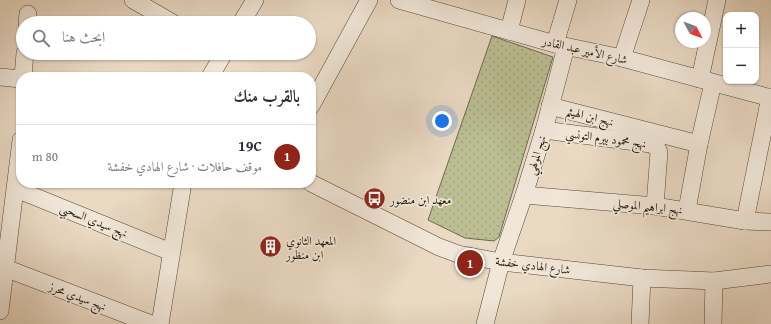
<!DOCTYPE html>
<html lang="ar">
<head>
<meta charset="utf-8">
<style>
	:root { --surface:#fff; --page:#f2f2f3; --text:#2b2b33; --muted:#7c7c81; --line:#e1e1e2; --accent:#8f2418 }
	body { margin:0; font-family:"Gentium Book Plus",Amiri,serif; background:var(--page); color:var(--text); direction:rtl }
	.controls { position:absolute; right:12px; top:12px; display:grid; overflow:hidden; border-radius:8px; box-shadow:0 1px 3px #0004 }
	.controls button { width:36px; height:36px; display:grid; place-items:center; padding:0; border:0; border-bottom:1px solid var(--line); background:var(--surface); color:var(--text); font:20px sans-serif }
	.compass { position:absolute; left:675px; top:12px; width:36px; height:36px; border-radius:50%; background:var(--surface); box-shadow:0 1px 3px #0004; rotate:131deg }
	.you { position:absolute; left:442px; top:121px; width:14px; height:14px; margin:-10px; border:3px solid #fff; border-radius:50%; background:#1a73e8; box-shadow:0 0 0 6px #1a73e833 }
	.badge { display:grid; place-items:center; width:26px; height:26px; border-radius:50%; background:var(--accent); color:#fff; font-size:13px; font-weight:700 }
	.pin { position:absolute; translate:-50% -50%; border:2px solid #fff; box-shadow:0 1px 4px #0006 }
	.list { margin:0; padding:0; list-style:none }
	h2 { display:flex; justify-content:space-between; align-items:center; height:52px; margin:0; padding:0 16px; font-size:17px }
	h2 small { font-size:13px; font-weight:400; color:var(--muted) }
	.list li { display:grid; grid-template-columns:26px 1fr auto; gap:12px; align-items:center; box-sizing:border-box; height:64px; padding:0 16px; border-top:1px solid var(--line) }
	.list b { display:block; font-size:15px; white-space:nowrap }
	.list p { margin:0; font-size:13px; white-space:nowrap; color:var(--muted) }
	.list em { font-size:13px; font-style:normal; color:var(--muted) }
	.icon { flex:none; width:22px; height:22px; fill:none; stroke:currentColor; stroke-width:2; stroke-linecap:round; stroke-linejoin:round }
	.map { position:relative; flex:none; width:771px; height:324px; overflow:hidden; direction:ltr }
	.search { position:absolute; background:var(--surface); box-shadow:0 1px 3px #0004; left:16px; top:16px; width:300px; height:44px; display:flex; align-items:center; gap:10px; box-sizing:border-box; padding:0 14px; border-radius:22px; color:var(--muted); font-size:15px }
	.panel { position:absolute; background:var(--surface); box-shadow:0 1px 3px #0004; left:16px; top:72px; width:300px; height:116px; border-radius:16px; direction:rtl }
	.map>svg:first-child { display:block }
	.park { fill:url(#park-dots); stroke:#6e6a4e }
	.lines { fill:none; stroke-linecap:round; stroke-linejoin:round }
	.minor-casing { stroke:#554838; stroke-width:18 }
	.minor { stroke:#f1e7d9; stroke-width:17 }
	.labels { text-anchor:middle; dominant-baseline:central; stroke-width:3.5; stroke-linejoin:round; paint-order:stroke }
	.street-label { font-size:12px; fill:#231709; stroke:#f1e7d9 }
	.poi-label { font-size:12px; fill:#231709; stroke:#f1e7d9; text-anchor:start }
</style>
</head>
<body>
<div class="map">
<svg width="771" height="324" viewBox="0 0 771 324">
	<defs>
		<pattern id="park-dots" width="8" height="8" patternUnits="userSpaceOnUse"><rect width="8" height="8" fill="#babe92"/><path d="M2 2h.1M6 6h.1" fill="none" stroke="#a0a37d" stroke-width="1.8" stroke-linecap="round"/></pattern>
	</defs>
	<rect width="100%" height="100%" fill="#eadac4"/>
	<filter id="stains"><feTurbulence type="fractalNoise" baseFrequency=".005" numOctaves="4"/><feColorMatrix values="0 0 0 0 .2 0 0 0 0 .09 0 0 0 0 .02 0 0 0 .5 -.17"/></filter>
	<radialGradient id="worn" r=".72"><stop offset=".6" stop-color="#630" stop-opacity="0"/><stop offset="1" stop-color="#630" stop-opacity=".3"/></radialGradient>
	<path class="park" d="M492,36L553,57L499,237L494,241L465,238L428,220Z"/>
	<g class="lines">
		<defs>
			<g id="minor">
				<path d="M133,0L173,23"/>
				<path d="M399,0L555,44L622,58L771,98"/>
				<path d="M27,23L28,14"/>
				<path d="M241,23L255,0"/>
				<path d="M509,31L517,0"/>
				<path d="M555,44L568,0"/>
				<path d="M622,58L641,0"/>
				<path d="M0,77L21,79"/>
				<path d="M23,77L25,53"/>
				<path d="M210,77L224,53"/>
				<path d="M700,79L717,0"/>
				<path d="M311,106L369,0"/>
				<path d="M550,106L699,144"/>
				<path d="M544,130L651,144L657,148L659,152L655,206"/>
				<path d="M311,183L439,247L458,254L501,262L642,278L714,281L771,274"/>
				<path d="M16,189L171,252"/>
				<path d="M524,195L655,206L745,221L771,222"/>
				<path d="M687,210L699,144L713,83"/>
				<path d="M745,221L770,97"/>
				<path d="M0,271L5,273L13,271L151,324"/>
				<path d="M0,311L21,140"/>
				<path d="M160,324L183,183"/>
				<path d="M485,324L501,262L524,195L544,130L566,47"/>
				<path d="M640,324L642,278"/>
				<path d="M713,324L714,281"/>
			</g>
		</defs>
		<use href="#minor" class="minor-casing"/>
		<use href="#minor" class="minor"/>
	</g>
	<defs>
		<symbol id="bus-disc" viewBox="-11 -11 22 22"><circle r="9.5" fill="#8f2418" stroke="#f1e7d9"/><path d="M-5-6H5V4H4V6H2V4H-2V6H-4V4H-5ZM-3.5-4V0h7V-4ZM-3.5 1.2v1.5H-2V1.2ZM2 1.2v1.5H3.5V1.2Z" fill="#fff"/></symbol>
		<symbol id="building-disc" viewBox="-11 -11 22 22"><circle r="9.5" fill="#8f2418" stroke="#f1e7d9"/><path d="M-4-6H4V6H1V3H-1V6H-4ZM-2.5-4.3h1.7v1.8h-1.7ZM.8-4.3h1.7v1.8H.8ZM-2.5-1h1.7V.8h-1.7ZM.8-1h1.7V.8H.8Z" fill="#fff"/></symbol>
	</defs>
	<g fill-rule="evenodd">
		<use href="#bus-disc" x="362" y="186" width="25" height="25"/>
		<use href="#building-disc" x="258" y="234" width="25" height="25"/>
	</g>
	<g class="labels">
		<g class="street-label">
			<text transform="translate(585 50) rotate(13)">شارع الأمير عبد القادر</text>
			<text transform="translate(590 116) rotate(14)">نهج ابن الهيثم</text>
			<text transform="translate(606 138) rotate(8)">نهج محمود بيرم التونسي</text>
			<text transform="translate(536 155) rotate(-73)">نهج المولهي</text>
			<text transform="translate(648 206) rotate(6)">نهج ابراهيم الموصلي</text>
			<text transform="translate(94 220) rotate(22)">نهج سيدي السحبي</text>
			<text transform="translate(533 265) rotate(7)">شارع الهادي خفشة</text>
			<text transform="translate(78 296) rotate(21)">نهج سيدي محرز</text>
		</g>
		<g class="poi-label">
			<text x="390" y="199">معهد ابن منضور</text>
			<text x="286" y="240">المعهد الثانوي<tspan x="286" dy="14">ابن منظور</tspan></text>
		</g>
	</g>
	<rect width="100%" height="100%" filter="url(#stains)"/>
	<rect width="100%" height="100%" fill="url(#worn)"/>
</svg>
<div class="controls">
<button>+</button>
<button>−</button>
</div>
<svg class="compass" viewBox="-18 -18 36 36"><path d="M0-13l5 13h-10z" fill="#e53935"/><path d="M0 13l5-13h-10z" fill="#7c7c81"/></svg>
<div class="you"></div>
<div class="pin badge" style="left:470px;top:263px">1</div>
<div class="search"><svg class="icon" aria-label="search" viewBox="0 0 24 24"><circle cx="10" cy="10" r="6"/><path d="M15 15l6 6"/></svg>ابحث هنا</div>
<section class="panel">
<h2>بالقرب منك<small></small></h2>
<ul class="list">
<li><span class="badge">1</span><div><b>19C</b><p>موقف حافلات · شارع الهادي خفشة</p></div><em>80 m</em></li>
</ul>
</section>
</div>
</body>
</html>
